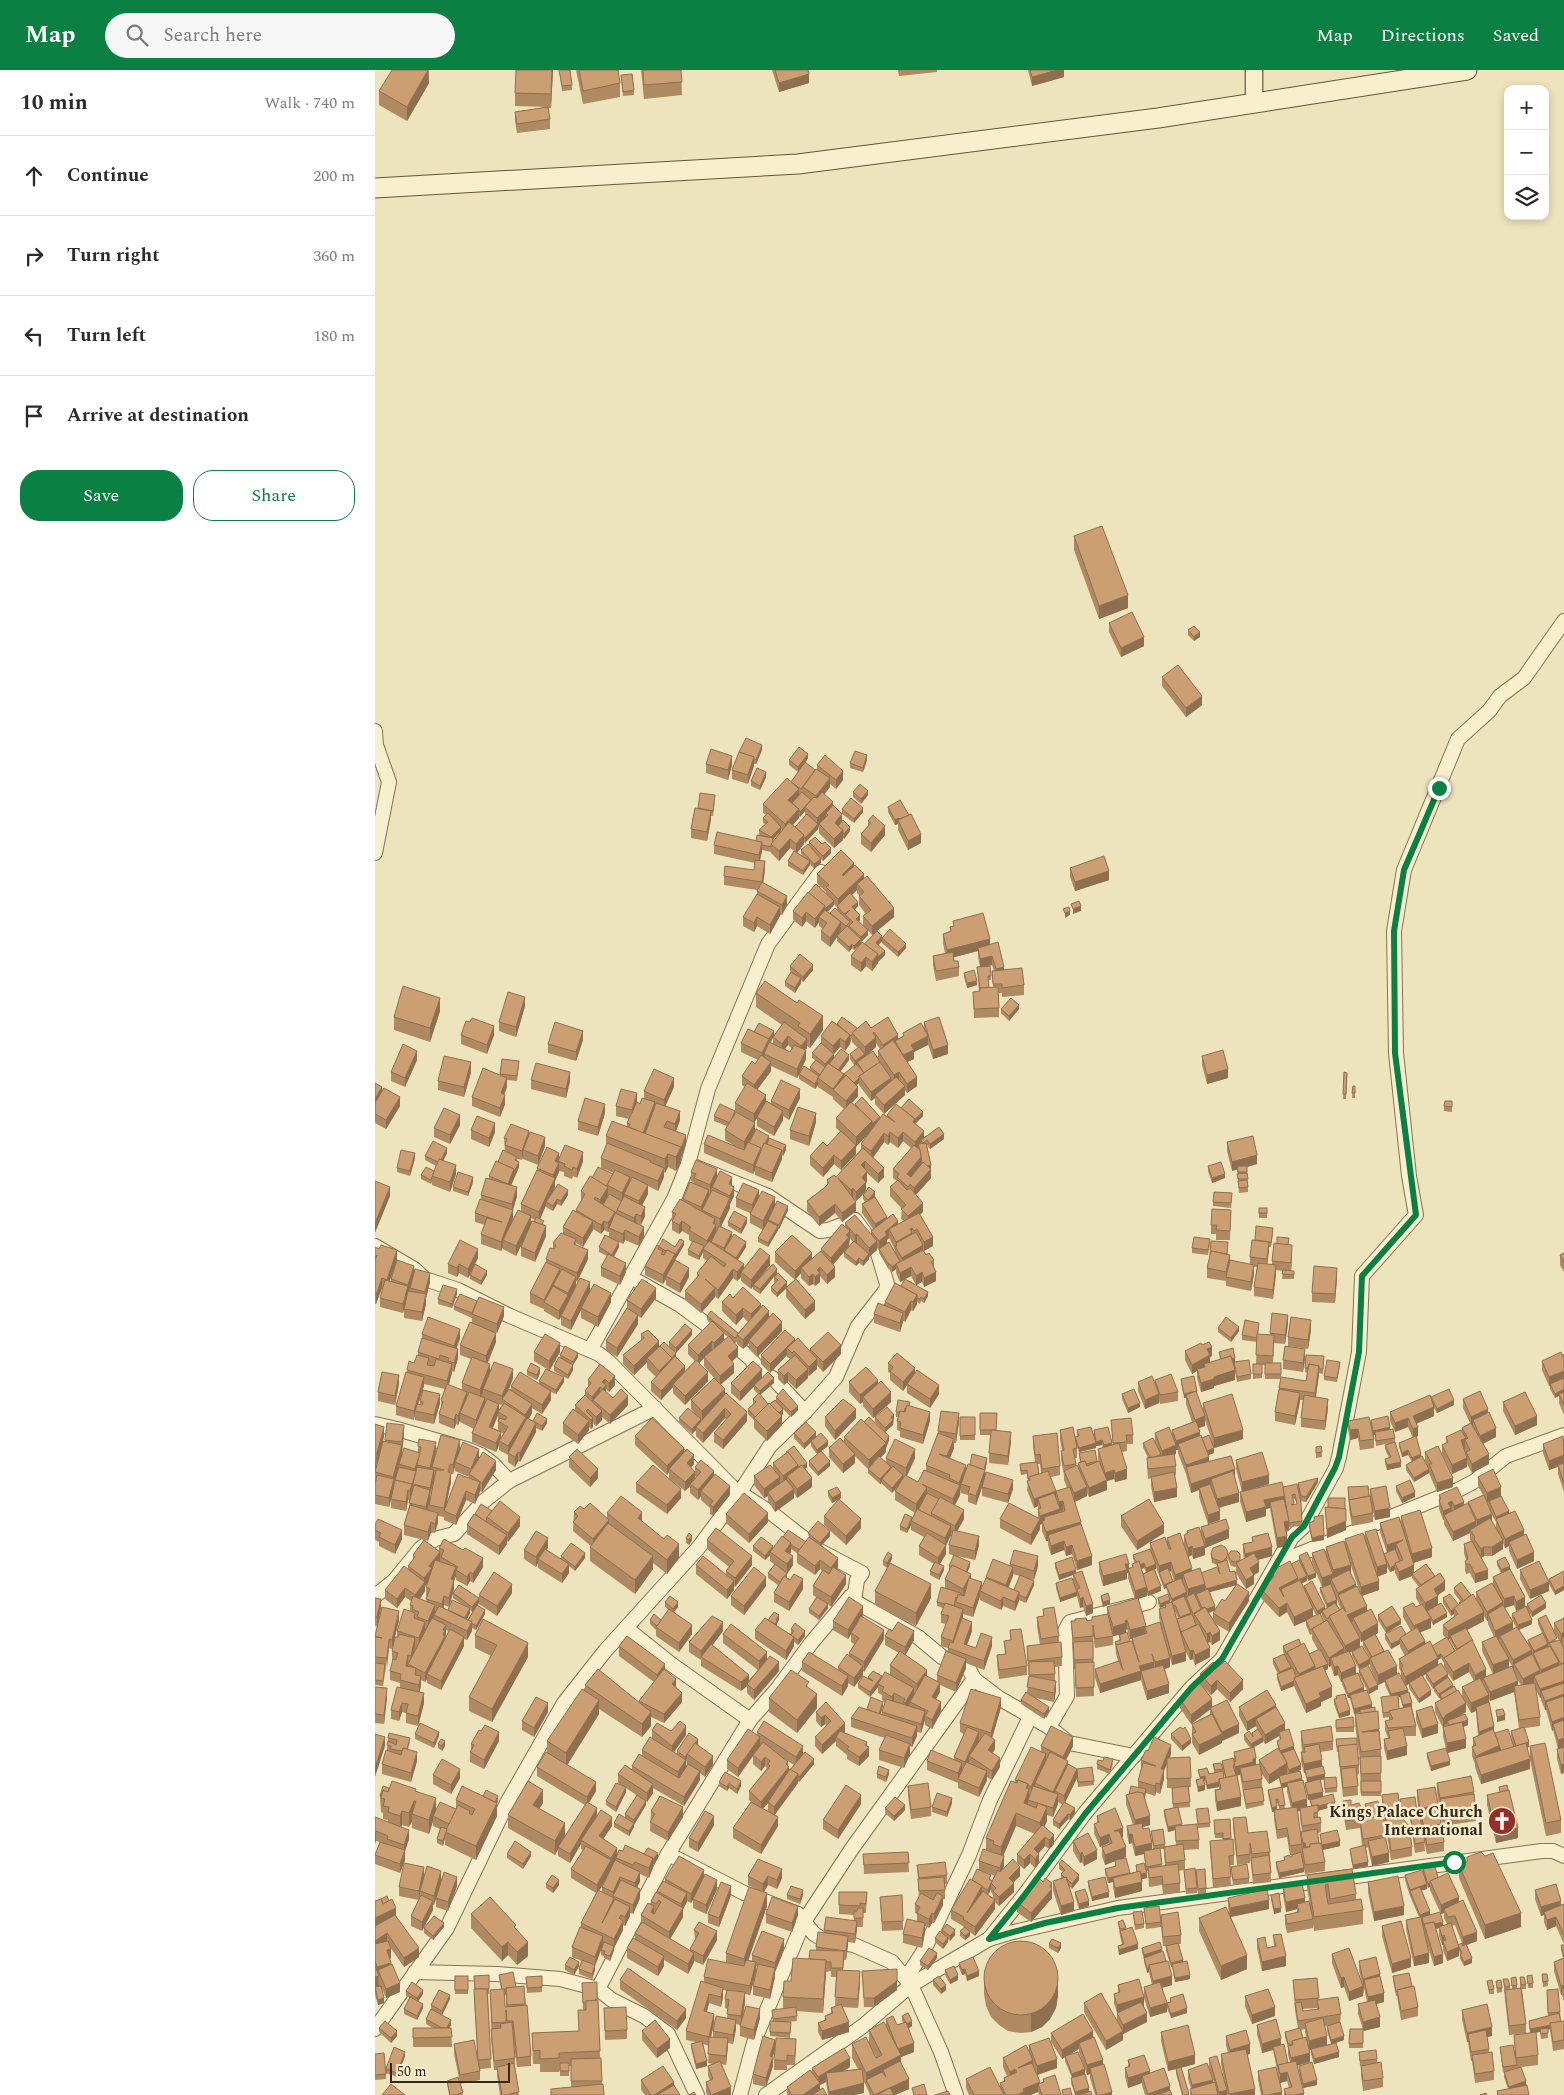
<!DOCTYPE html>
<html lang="en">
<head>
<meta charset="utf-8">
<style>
	:root { --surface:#fff; --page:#f7f7f7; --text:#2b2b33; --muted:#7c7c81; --line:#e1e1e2; --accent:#0b8043 }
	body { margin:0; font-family:Spectral,serif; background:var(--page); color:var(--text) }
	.controls { position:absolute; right:15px; top:15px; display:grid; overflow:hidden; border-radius:10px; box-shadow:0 2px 8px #0003 }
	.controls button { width:45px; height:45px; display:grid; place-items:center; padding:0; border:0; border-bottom:1px solid var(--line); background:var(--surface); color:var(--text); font:25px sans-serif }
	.scale { position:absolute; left:15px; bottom:12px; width:120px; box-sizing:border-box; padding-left:5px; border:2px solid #33291b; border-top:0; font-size:14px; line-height:18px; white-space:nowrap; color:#33291b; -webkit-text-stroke:4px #f5eccc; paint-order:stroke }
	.stop { position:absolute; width:15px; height:15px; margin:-11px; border:4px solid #0b8043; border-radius:50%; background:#fff }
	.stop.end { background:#0b8043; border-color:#fff; box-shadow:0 1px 5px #0008 }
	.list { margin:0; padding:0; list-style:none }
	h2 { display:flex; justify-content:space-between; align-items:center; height:65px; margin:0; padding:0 20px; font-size:21px }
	h2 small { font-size:16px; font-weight:400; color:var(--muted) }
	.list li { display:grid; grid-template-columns:32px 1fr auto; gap:15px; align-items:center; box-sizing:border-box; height:80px; padding:0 20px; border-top:1px solid var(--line) }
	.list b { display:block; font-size:19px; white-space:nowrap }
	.list em { font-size:16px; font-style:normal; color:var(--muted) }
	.actions { display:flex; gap:10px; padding:15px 20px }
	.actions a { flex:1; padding:11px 0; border:1px solid var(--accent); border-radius:20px; text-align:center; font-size:18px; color:var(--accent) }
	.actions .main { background:var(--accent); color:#fff }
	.icon { flex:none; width:28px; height:28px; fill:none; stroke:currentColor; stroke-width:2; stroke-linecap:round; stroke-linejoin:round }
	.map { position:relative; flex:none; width:1189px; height:2025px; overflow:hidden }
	header { display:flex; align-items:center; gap:30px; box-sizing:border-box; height:70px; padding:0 25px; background:var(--accent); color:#fff }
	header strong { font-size:24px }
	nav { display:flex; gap:28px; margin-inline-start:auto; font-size:18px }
	.search { width:350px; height:45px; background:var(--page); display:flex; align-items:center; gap:12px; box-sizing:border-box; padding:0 18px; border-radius:28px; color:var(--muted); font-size:19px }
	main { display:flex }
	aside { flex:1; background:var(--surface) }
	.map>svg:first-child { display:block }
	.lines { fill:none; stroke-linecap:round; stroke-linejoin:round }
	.minor-casing { stroke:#847356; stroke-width:16 }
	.tertiary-casing { stroke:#847356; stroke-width:19 }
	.secondary-casing { stroke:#66543a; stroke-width:21 }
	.minor { stroke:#f8efcf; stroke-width:14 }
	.tertiary { stroke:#f8efcf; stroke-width:16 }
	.secondary { stroke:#f8efcf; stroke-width:19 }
	.wall { fill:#af8962; fill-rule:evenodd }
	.shaded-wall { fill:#8e6f50 }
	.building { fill:#cb9f72; stroke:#8e6f50; fill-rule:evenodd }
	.route { stroke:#0b8043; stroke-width:6 }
	.labels { text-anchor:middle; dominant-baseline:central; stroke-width:5; stroke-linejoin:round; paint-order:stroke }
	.poi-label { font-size:16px; font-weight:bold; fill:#33291b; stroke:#f5eccc; text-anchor:end }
</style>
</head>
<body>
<header>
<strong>Map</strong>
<div class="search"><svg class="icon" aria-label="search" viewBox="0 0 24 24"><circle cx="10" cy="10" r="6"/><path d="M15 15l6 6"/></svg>Search here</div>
<nav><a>Map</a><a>Directions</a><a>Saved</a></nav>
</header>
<main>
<aside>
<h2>10 min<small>Walk · 740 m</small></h2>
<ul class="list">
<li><svg class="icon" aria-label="ahead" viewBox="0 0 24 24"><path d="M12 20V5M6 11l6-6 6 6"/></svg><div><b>Continue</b></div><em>200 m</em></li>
<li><svg class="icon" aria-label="right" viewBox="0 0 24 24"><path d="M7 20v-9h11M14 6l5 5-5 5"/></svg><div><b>Turn right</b></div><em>360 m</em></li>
<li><svg class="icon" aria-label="left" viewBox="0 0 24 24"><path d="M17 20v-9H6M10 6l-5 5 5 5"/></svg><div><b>Turn left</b></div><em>180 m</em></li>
<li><svg class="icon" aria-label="arrive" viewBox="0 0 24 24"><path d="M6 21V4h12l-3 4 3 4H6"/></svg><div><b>Arrive at destination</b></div></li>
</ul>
<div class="actions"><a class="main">Save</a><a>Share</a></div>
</aside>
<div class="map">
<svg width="1189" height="2025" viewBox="0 0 1189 2025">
	<rect width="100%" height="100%" fill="#ede3bc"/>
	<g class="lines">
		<defs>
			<g id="minor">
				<path d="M0,661L1,675L14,712L0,783"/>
				<path d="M0,1176L39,1199L50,1209L83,1220L135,1246L224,1284L234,1292L359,1419L399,1445L445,1481L487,1503L482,1510L479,1531L543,1567L567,1587L593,1597L599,1609L624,1628L674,1657L694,1673L759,1686"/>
				<path d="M264,1212L305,1235L361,1276L376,1289L382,1298L400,1310L430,1342"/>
				<path d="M215,1280L299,1129L313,1094L333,1019L393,874L446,802"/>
				<path d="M0,1354L22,1359L91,1379L106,1385L118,1394L134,1411"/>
				<path d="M905,1492L1083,1420L1100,1411L1131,1386L1189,1365"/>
				<path d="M0,1526L19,1511L46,1478L60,1469L79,1464L109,1431L134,1411L280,1338"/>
				<path d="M251,1558L296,1594L375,1650L403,1618L437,1572L476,1526"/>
				<path d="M674,1657L692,1626L690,1561L695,1552L774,1532"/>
				<path d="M293,1784L369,1823L423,1844L439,1864L449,1870L479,1875L517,1892L536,1915L566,1982L581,2025"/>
				<path d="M614,1869L648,1827L710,1743L817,1617L847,1589L917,1467L929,1456L961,1398L964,1387L984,1282L987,1206L1041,1145L1034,1106L1021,983L1019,861L1029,800L1083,669L1114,641L1125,626L1149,608L1189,551"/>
				<path d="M40,1902L122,1904L185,1909L223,1919L237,1930L269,1946L293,1964L322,2025"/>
				<path d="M531,1908L547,1884L559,1859L594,1785L615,1730L655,1647"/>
				<path d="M223,1919L293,1784L375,1650"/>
				<path d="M0,1959L72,1858L132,1733L189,1633L230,1581L324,1477L365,1422L395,1376L430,1342L461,1307L483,1256L511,1220L512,1214L502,1180L480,1150L453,1160L445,1161L393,1126L313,1094"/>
				<path d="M365,2025L380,1969L428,1853L476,1780L599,1609"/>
				<path d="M391,2025L488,1956L536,1915L614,1869L634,1863L743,1838L1167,1781H1178L1189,1786"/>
			</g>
			<path id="tertiary" d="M879,33V0"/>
			<path id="secondary" d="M0,118L423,94L783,48L1092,0"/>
		</defs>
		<use href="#minor" class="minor-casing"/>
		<use href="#tertiary" class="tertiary-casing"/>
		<use href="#secondary" class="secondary-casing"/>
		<use href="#minor" class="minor"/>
		<use href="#tertiary" class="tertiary"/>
		<use href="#secondary" class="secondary"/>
	</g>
	<g class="wall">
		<path d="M54,0V13L32,51L4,35V21Z"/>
		<path d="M178,0L176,38H173L175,49V59L142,63L140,51V42L172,37L140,36V23Z"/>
		<path d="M184,0L197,15V20L187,21Z"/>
		<path d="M201,0H243L245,13V27L208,34Z"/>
		<path d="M266,0H306L307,25L269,29Z"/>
		<path d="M397,0H433L434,13L404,22Z"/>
		<path d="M523,0H562V2L524,6Z"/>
		<path d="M653,0H689V7L657,16Z"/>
		<path d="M246,5L259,20V25L248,26Z"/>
		<path d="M699,466L753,538L724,549L699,480Z"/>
		<path d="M734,553L769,576L746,587L734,562Z"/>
		<path d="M813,560L825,567L819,571L813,565Z"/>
		<path d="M787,607L827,635L811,647L787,616Z"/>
		<path d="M387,680L381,694H379L373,714L357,709V700Z"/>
		<path d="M433,688L430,693L440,701L442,699V695L468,710L461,719L455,714V717L449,724L458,735L467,751L475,761L469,769L468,768V770L459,778L444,763V756L443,759L430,773L429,772V774L422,783L428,786L426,784V780L434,775V772L456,783L448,791L446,789V793L439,799L435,794L428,805L413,796V791L419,781L415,778L404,791L396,783V782L387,780L385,790L390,800L388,813L412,835L407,845L405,844V846L395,864L382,856L379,862L368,856V847L382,825V820L349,815V806L379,800L380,793L339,784V775L381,771L384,765V760L390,754L388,753V748L391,745L388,743V734L416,712L429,694L423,702L414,695V690ZM430,741V746L420,757L418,755L424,748V746L425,747ZM406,759L407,760L398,771V769L406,761Z"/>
		<path d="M492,690L488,702L475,698V693Z"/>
		<path d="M331,694L357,695L353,710L331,703Z"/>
		<path d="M391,707L385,720L376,716V711Z"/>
		<path d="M478,722L493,725L486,734L478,727Z"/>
		<path d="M340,729L338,746H336L332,771L316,768V759L323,738Z"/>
		<path d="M525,730L546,773L533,780L523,760V754L520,755L513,742V737Z"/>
		<path d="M467,739L488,742L479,753L467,744Z"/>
		<path d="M493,751L510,765L496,782L486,774V764L493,756Z"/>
		<path d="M479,796L519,847L502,861L507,868L531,878L523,887L507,873V871L503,875L510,885L503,892V891V893L497,901L491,896L486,902L476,895V886L484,875L479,880L477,878L474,882L462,871V867L455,877L446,870V861L448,859L444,856V852L440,858L431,851L427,857L418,850V841L451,824V822L442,813V804ZM482,820V823L484,825V835L491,844L488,846V855L497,865L501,862L489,874L486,873V871V872L493,865L483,852L485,850L479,840L483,836L477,825ZM459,834L462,837V839L455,843L453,842L459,835Z"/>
		<path d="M695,798L734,810L700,821L695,807Z"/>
		<path d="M578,851L615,875L629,900L649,915V925L627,927V923H624V947L599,948L598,922H604L602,897H605L603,887V881L579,887V891L584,897V906L561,911L558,895V886L570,883L568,873V864L575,862V857H578ZM617,895L619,901H617L618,917L614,918V910H616V906L614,896Z"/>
		<path d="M415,896L438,900L428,912L426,910V913L420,923L410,916V912L417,903L415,901Z"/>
		<path d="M589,903L602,915L592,918L589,907Z"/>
		<path d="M390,911L422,933L424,930L448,946V960L435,978L432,976V978L430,980L431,989L425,1002L429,996L435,1000V997L440,990L437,988V983L446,974V966L457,951L462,954L467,947L482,958V959L491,951L496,958L513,947L523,965V969L528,966V963L546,953L549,958V952L564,947L573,975V984L558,989L553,974L539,982V989L532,992L542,1007V1016L532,1023L530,1020V1025L509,1044L512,1046V1045L521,1034L526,1038L534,1029L548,1042V1046L540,1054L549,1061V1068L564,1057L569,1064V1069L555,1079L552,1075L556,1095V1108L541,1125L548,1133V1142L545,1144L558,1167V1176L549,1181L548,1180V1181L551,1185L554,1183L559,1190V1197L561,1202V1211L549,1217L547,1212L541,1215L536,1206L530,1209L553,1222V1226L549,1233L546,1231L545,1234L542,1232V1234L538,1241L536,1240L530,1252L528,1251L525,1262L499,1253V1244L503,1233L510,1236V1232L520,1213L526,1216L529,1210L525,1212L521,1203V1199L517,1202L515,1199L514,1200L504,1183V1180L502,1178V1180L494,1187V1189L488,1196L484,1193L481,1196L469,1187V1182L478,1172L475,1168L474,1176L458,1195L460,1197V1207L452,1214L445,1206V1212L440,1216L438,1214L434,1216L426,1208V1203L421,1209L440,1231V1240L430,1249L411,1227V1219L402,1227L396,1221V1217L400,1213L399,1212V1207L403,1203L412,1212V1216L420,1210L400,1192V1182L417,1165L437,1183V1189L446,1181V1179L467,1154L470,1157V1153L480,1145L496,1164V1161L498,1159L487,1143V1134L491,1132L488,1129V1125L494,1117L500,1122L499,1127H500L512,1148L518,1144L523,1151V1154L529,1151L526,1149L527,1139L515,1126V1117L522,1111L518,1108V1099L536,1078L528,1071L523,1078L515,1072L513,1075L509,1072L498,1088L509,1098V1107L503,1113L492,1103V1111L491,1113V1121L481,1131L478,1128L481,1132V1141L467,1152L460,1143L444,1156L432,1141V1131L452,1115V1110L459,1105L461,1107L486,1079V1074L498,1058L497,1059V1058V1060L481,1076V1084L466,1100L459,1094L448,1107L435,1095V1086L448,1072L452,1076L465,1062L461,1058V1048L469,1039L458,1029V1027L443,1017V1015L440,1019L424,1009V1005L422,1008L396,996V1001L382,1020L391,1025V1032V1031L396,1033V1031L406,1010L425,1019V1028L414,1050L408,1046V1050L399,1066L382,1056V1048L379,1053H380V1061L381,1059L394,1066V1069V1068L411,1075V1080L408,1086L407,1085V1089L397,1112L380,1105V1100L378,1104L329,1083V1074L333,1065L363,1078L350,1070V1060L352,1056L339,1051V1046L345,1034L360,1041V1044L361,1042H360V1033L370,1017L367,1015V1006L377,991L380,994L383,990L366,982V973L373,959L379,962L384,953L399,961V966L407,955L381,937V923ZM398,967V974L395,973ZM477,968V972L483,978L475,984V989L480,996L469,1004V1008V1004L465,1002L474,990V985L466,979L459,988V984L465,977L470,981L475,974ZM501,973L505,979L503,981V988L498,981L490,987L501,977ZM413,975L417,979L415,982L410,979ZM484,1013V1015L496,1031L500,1028V1034L509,1044L505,1048V1047L487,1027L480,1034V1035L477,1033L483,1026V1017L482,1015ZM514,1168L520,1180V1183L514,1172L512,1173V1170Z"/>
		<path d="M150,936L141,967L124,961V952Z"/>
		<path d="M626,939H644L634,951L626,943Z"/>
		<path d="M65,941L55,972L19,960V947Z"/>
		<path d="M86,965H119L112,984L86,974Z"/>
		<path d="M208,970L201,991L173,983V974Z"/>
		<path d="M827,986L853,1008L832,1014L827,995Z"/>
		<path d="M127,989L144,995L142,1011L132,1010V1017L129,1025L130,1034L125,1047L97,1036V1027L125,1005Z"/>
		<path d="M42,990L30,1017L16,1011V1002Z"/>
		<path d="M96,1002L89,1027L63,1020V1011Z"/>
		<path d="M969,1002L972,1003L971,1029H968Z"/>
		<path d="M156,1010L195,1011L191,1028L156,1019Z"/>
		<path d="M0,1013L7,1021L25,1036L11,1059L0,1053Z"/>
		<path d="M978,1016H980V1028H977Z"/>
		<path d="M299,1017L290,1036L305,1050L301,1061L311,1074L306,1088V1091L301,1101L293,1097L290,1103L289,1102V1107L283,1121L273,1116V1124L267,1135L270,1146L266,1155L261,1153L269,1166L264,1176L250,1170L248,1174L238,1169L244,1177L239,1187L251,1202L245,1215L226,1206V1197L232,1186L224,1182V1177L234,1166V1162H233L229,1160L226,1164L218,1159L208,1177L201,1173V1175L213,1189L202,1212L201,1211V1216L236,1232L223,1257L206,1248V1240L196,1260L186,1255V1247L184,1250L169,1241V1239L155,1233V1223L171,1192V1189L178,1179V1173L188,1164V1157L201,1142V1140L206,1131V1121L217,1108L238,1104L239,1103L226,1098V1088L231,1076V1066L252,1057V1053L254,1049L241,1046V1036L262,1032L261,1034H265L269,1028V1021Z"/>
		<path d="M1077,1031V1042L1069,1041V1036Z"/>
		<path d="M230,1043L223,1066L203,1060V1051Z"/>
		<path d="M441,1052L434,1076L415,1069V1060Z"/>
		<path d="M85,1055L75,1074L59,1067V1058Z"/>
		<path d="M96,1060L120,1062L114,1077L96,1069Z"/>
		<path d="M154,1065L170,1076L163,1095L148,1089V1085L147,1090L142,1089L144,1097L136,1115L142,1126L138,1140V1150L146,1141V1134L162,1100V1098L184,1089L208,1091L202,1108L198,1106L197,1109L189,1106V1102L184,1101V1102L180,1111V1117L177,1124L193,1125L186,1136L182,1134L178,1141L171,1137V1135L165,1149L169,1155L171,1166L160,1192L146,1186V1177L148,1171L141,1186L128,1179V1177L126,1181L106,1174V1164L110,1155L100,1152V1143L106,1129V1125L114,1109V1106L130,1081L129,1068ZM156,1148L160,1150L159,1151L156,1152Z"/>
		<path d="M852,1072L882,1094L872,1097L873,1122L864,1123L862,1099L857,1101L852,1081Z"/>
		<path d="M72,1083L68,1091L81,1104L75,1122L57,1115V1112L56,1114L46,1109V1105L59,1101L61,1096L50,1090V1086Z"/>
		<path d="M40,1088L35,1106L22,1102V1098Z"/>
		<path d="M833,1096L850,1108L837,1113L833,1101Z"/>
		<path d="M316,1102L342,1107L357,1116L359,1126L355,1134V1138L346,1157L357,1166L354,1171L371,1177L363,1190L369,1198L395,1195L384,1209L402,1203L385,1224L378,1219V1216L376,1219L366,1211V1207L362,1211L358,1208L343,1229L340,1226V1227L326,1243L310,1230V1221L322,1207V1203L332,1191L328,1188V1182L324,1190L313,1185V1180L317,1172L314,1170V1165L307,1161L304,1164L297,1160V1142L308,1130L319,1113L316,1111Z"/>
		<path d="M98,1112L93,1126L78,1121V1117Z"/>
		<path d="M384,1126L400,1135L413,1140L404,1159H403V1160L393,1177L383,1172V1168L388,1160L375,1153V1143L361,1137V1128Z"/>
		<path d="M857,1128L856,1138L838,1136V1132Z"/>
		<path d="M892,1138V1148H884V1143Z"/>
		<path d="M856,1140L855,1170H841V1164H836V1155Z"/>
		<path d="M353,1152L372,1153L366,1164L353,1156Z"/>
		<path d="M898,1163L896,1177H894L892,1194L897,1195V1191L914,1175L917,1185L916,1201H919V1209H907L908,1201L901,1200L898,1229L879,1226V1217L882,1197H879V1204L876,1221L851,1216V1211L832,1208V1198L853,1177L852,1184L855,1192L875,1194V1187L880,1170Z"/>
		<path d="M835,1174L833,1185L817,1183V1178Z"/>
		<path d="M309,1175L300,1190L314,1207L305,1223L291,1215V1209L288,1214L270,1205V1196L284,1176L300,1177Z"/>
		<path d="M0,1177L22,1190L14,1211L16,1212V1209L39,1200L55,1212L51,1228V1234L47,1251L29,1248V1239L28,1243L5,1237V1228L8,1218H7L1,1234H0Z"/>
		<path d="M1189,1183V1202L1185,1195V1185Z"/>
		<path d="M103,1188L95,1203L112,1205L106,1215L95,1209V1205L93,1208L84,1203L82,1207L73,1203V1194Z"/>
		<path d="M962,1207L960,1233L937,1232V1223Z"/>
		<path d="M82,1224L77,1238L63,1234V1229Z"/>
		<path d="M281,1228L266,1248L263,1246V1254L242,1287L231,1280V1271L252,1239V1230Z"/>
		<path d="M358,1228L386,1238L407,1261L382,1287L374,1279V1273L368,1279L362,1274V1272L360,1273L357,1270L363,1286L357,1291L359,1303L345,1315L350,1324L372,1351L348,1379L339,1372V1363L351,1349L350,1348L328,1373L321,1366V1360L317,1364L304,1352V1348L323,1347L316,1339V1330L339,1308L329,1296V1288L324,1293L333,1311L310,1335L298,1323V1317L286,1330L276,1321V1312L281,1307L272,1298V1292L259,1305L248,1294V1285L266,1271V1264L284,1276L294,1277V1272L317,1265L301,1283V1287L310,1302L320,1291L313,1284V1275L335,1253L332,1250V1246L363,1263L373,1252L368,1247L361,1255L347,1241V1232ZM349,1264L353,1267L349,1270Z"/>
		<path d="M79,1236L129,1246L122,1263L119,1262L121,1272L113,1293L115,1301L138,1308L134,1319L136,1320V1316L164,1314V1311L172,1299L159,1291V1282H185L175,1300L189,1312L181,1324L176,1322V1330L167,1344L157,1338V1343L154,1349L158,1351L172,1353L167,1361L161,1358V1362L145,1392L143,1391L140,1397L133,1392V1385L124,1380V1375L121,1382L97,1372V1363L99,1359L85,1352V1350L83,1355L81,1354L79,1359L64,1353V1344L66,1339V1330L70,1319L49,1314L43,1334H45V1331L65,1333L59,1354L40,1350V1344L39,1350L21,1345V1336L32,1302V1300L39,1293L43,1285V1282L47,1268V1264L85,1268L82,1278L83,1288L79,1302L77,1301L74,1315L87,1320V1313L96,1289L85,1285V1275L97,1253V1248L79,1240ZM124,1334L127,1335L124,1341ZM123,1345V1360L118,1358ZM126,1362L128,1364L126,1368Z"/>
		<path d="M913,1254L910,1274L899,1273L898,1293H906V1307L931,1311L932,1303L930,1302V1298L949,1291L948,1304L944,1303L941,1327L953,1338L950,1360L926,1357V1348L928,1330H925L920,1355L900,1351V1342L904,1319L906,1309H890V1295H887V1308L878,1309V1294H881L882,1272L867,1270V1265L884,1257L883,1265H895V1263Z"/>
		<path d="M843,1258L864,1261L856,1272L843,1262Z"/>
		<path d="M936,1260L933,1279L913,1276V1267Z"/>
		<path d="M420,1271L435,1282V1279L466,1284L448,1302L442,1295V1299L433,1306V1308L421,1319L413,1311L409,1315L403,1309V1300L415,1289L412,1287V1285L395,1303L386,1294V1285Z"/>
		<path d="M827,1275L837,1286L835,1287V1292L845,1290L844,1282L860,1292L876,1304V1309L862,1312L860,1301V1310L839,1316V1318L826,1322L822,1308V1301L817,1304L810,1290V1281Z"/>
		<path d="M1189,1284V1345L1184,1333V1326L1180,1328L1175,1319V1316H1174L1167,1300V1291Z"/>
		<path d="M185,1285L203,1287L198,1295V1300L193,1309L179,1301V1296L185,1288Z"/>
		<path d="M930,1288L928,1302L908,1299V1290Z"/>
		<path d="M513,1293L540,1303L564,1324L555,1338L532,1323V1315L528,1321L515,1310V1303L513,1302Z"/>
		<path d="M225,1294L240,1315L234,1322L231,1319V1322L238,1328L253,1335L235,1354L227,1347V1350L221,1356L218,1353V1357L216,1359L214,1357V1360L203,1374L188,1363V1353L200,1340V1335L210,1325V1321L213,1317V1310Z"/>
		<path d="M965,1296L962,1312L949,1310V1306Z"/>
		<path d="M152,1301L165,1303L162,1310L152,1305Z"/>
		<path d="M387,1308L399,1313L385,1325L393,1334H395L401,1331V1327L423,1340L416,1347L407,1338L408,1344L406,1345L407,1355L392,1371L379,1358V1350L373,1344V1339L378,1334V1329L383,1324L379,1320V1316L365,1331L356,1323V1313Z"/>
		<path d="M806,1309L822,1324L828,1340V1333L868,1369L839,1378V1383L833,1385L834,1391L860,1407L864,1432L844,1438L845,1450L833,1454L824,1427V1420L816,1423L811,1404L803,1383V1380H801V1379V1384L799,1385L801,1396V1405H800L802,1427L779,1432L776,1416V1408L773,1409L772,1397V1388H773L768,1377V1373L780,1372V1363L797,1365V1360L817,1352L811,1334V1328H809L806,1313ZM830,1350L837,1371L827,1368L825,1365L824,1358L830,1356Z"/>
		<path d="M780,1310L803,1322V1331L785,1334L784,1330V1333L770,1339L763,1321V1312L780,1314Z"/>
		<path d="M474,1312L503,1314L516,1332L498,1348L488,1336V1332L485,1334L474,1322Z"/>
		<path d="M24,1314L20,1335L3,1331V1322Z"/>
		<path d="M747,1324L765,1337L753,1343L747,1329Z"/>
		<path d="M1056,1327L1079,1335L1062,1343L1059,1338V1346L1041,1354L1043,1366L1041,1367L1046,1386L1054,1399L1050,1391V1382L1078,1417L1062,1422L1054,1403L1039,1412L1031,1400V1395L1037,1392L1033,1385L1027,1387L1024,1377V1373L1038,1368L1033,1357L1020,1362L1015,1351V1342L1056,1329Z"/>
		<path d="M1088,1329L1113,1343L1121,1367L1108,1374L1114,1394L1097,1403L1092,1394V1397L1077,1404L1067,1384V1375L1071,1373V1367L1087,1362V1358L1095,1353L1088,1338Z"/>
		<path d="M1128,1332L1162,1355L1140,1365L1128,1341Z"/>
		<path d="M535,1336L555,1351L548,1374L525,1367V1361L522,1360V1351L523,1347H521V1342Z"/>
		<path d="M605,1343L621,1360L636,1371L633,1395L614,1393V1383L616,1365H605Z"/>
		<path d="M519,1345L518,1355L510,1362L514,1370L511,1378V1382L505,1388L511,1392V1388H540L532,1406L543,1412L551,1400V1395L563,1363V1361L584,1352L581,1373H579V1378L575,1388L591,1398L595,1395L612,1392L610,1401V1407L638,1419L633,1433L607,1426V1417L601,1435L593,1432V1425L586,1423V1417L585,1425L580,1435L589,1449L582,1461L604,1475L600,1490L574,1484V1475L577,1464L576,1463V1465L571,1475V1484L565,1494L569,1500L564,1510L555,1505V1501L559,1494L544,1485V1476L549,1467L536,1460V1455L532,1463L525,1460V1456L537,1448L540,1443L520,1430V1421L523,1416L517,1423L507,1414V1412L505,1414L493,1403V1399L480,1386V1393L468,1403L454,1387V1378L469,1372V1367L489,1353L506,1358L500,1352V1347Z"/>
		<path d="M450,1347L481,1348L460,1370L450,1356Z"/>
		<rect x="585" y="1347" width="15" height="23"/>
		<path d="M736,1350L758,1365V1374H752V1381L747,1382L752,1409L740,1412L739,1409L732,1411V1420L714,1427L712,1423V1426L700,1432L717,1495L702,1500L697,1484L691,1486L689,1480L676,1485L673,1475V1471H671L667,1461V1454H665V1459L656,1475L625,1458V1449L663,1448V1436L659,1438L652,1420L653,1411L652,1404L646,1405L645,1399V1394L660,1392L658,1376V1366L685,1396V1405L676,1407L681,1428V1421L692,1418L689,1410V1405L686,1390V1381H687L685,1369V1360L700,1368L702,1366V1360L719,1365V1360L737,1375H738ZM721,1373V1376L727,1375L728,1378L723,1379V1388L724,1392L704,1383L705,1393H703V1399L701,1395L700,1388H702V1377L704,1382L721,1378ZM663,1394H665L666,1403L664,1404Z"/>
		<path d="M996,1350L1015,1360L1020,1368V1372L1026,1397L1012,1400L1010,1394V1389L1014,1388L1010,1379V1375L1015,1373L1001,1376L1000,1365H998L996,1355Z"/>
		<path d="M973,1351L999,1369V1378L985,1380L983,1368L975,1370L973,1360Z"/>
		<path d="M12,1353L29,1364L27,1385L43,1382V1376L61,1381L59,1390L85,1380L83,1385L104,1388L121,1400L107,1422L105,1421L100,1434L91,1430L81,1455L69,1450V1447L63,1446V1452L60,1463L56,1462L53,1471L49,1470L64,1481V1478L108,1497L98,1513L95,1511L92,1516L81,1510V1505L79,1510V1519L78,1523L104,1533L102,1535L110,1544L101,1560L97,1558V1561L92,1570L89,1569V1576L66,1620L52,1613V1609L50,1612L46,1610V1616L44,1622L49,1633L43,1656L31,1653V1643L27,1642L24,1651L16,1649V1640L25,1618V1613L15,1610V1601L18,1590H17V1581L22,1567V1561L35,1541V1535L36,1531L30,1527L22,1538L10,1529V1520L33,1499V1496L38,1490V1485L49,1470L29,1465V1455L34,1437L35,1430H33L31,1441L16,1438V1429L17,1423L14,1437L0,1434V1354L9,1366L8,1371H10ZM24,1394V1397L19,1417V1414ZM80,1396V1401L94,1407V1408L72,1431L76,1412V1404H78ZM59,1407H60L55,1428V1425ZM52,1513L51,1517V1526L52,1527L51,1531L45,1529L50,1521V1516ZM78,1523V1528L88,1535L73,1540L69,1538V1535L74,1537ZM95,1540L97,1542L93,1550L92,1549L95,1543ZM71,1560L74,1561L70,1569L71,1564Z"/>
		<path d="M419,1363L453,1376L442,1384L436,1376V1372L429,1379L419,1368Z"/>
		<path d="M260,1366L309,1383L319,1394L316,1397L320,1408L321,1407L320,1406V1397L339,1404L355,1425L338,1446L335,1444V1438L326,1430V1426L323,1430L315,1423V1416L310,1421L296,1410L306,1428L292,1444L261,1422V1413L294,1408V1402L292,1405L260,1375Z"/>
		<path d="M1189,1368V1422L1183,1404V1397L1174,1400L1168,1383V1374Z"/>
		<path d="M941,1377L947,1382V1387L941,1388Z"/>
		<path d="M411,1382L432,1397L430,1399L437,1417L422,1428L419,1423V1428L400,1442L393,1431V1426L389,1428L379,1415V1406L398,1399V1393L411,1383Z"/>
		<path d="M194,1387L223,1408L215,1417L194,1397Z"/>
		<path d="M861,1390L894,1414L868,1421L908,1417L923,1418V1413L943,1412L931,1432L926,1431L927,1456L914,1457V1455V1460L911,1461L912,1476L902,1478L895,1438L891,1439V1446L871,1452L865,1431V1422H867L861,1399ZM918,1429H920L922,1434L919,1435Z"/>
		<path d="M434,1391L455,1396L443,1406L434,1396Z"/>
		<path d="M1103,1407L1126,1426L1134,1443L1149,1466L1159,1491L1142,1499L1134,1481V1476L1130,1478L1128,1473V1479L1117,1486H1109L1106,1488L1113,1509L1100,1513L1095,1503L1091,1504L1090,1500V1491L1091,1490L1089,1483V1474L1096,1471L1095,1469V1463L1078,1471L1069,1454V1450H1068L1064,1439V1425L1089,1435H1093V1432L1108,1425L1103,1416ZM1117,1445L1121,1452V1451V1458L1117,1452Z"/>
		<path d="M1021,1416L1040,1427L1027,1433L1021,1421Z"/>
		<path d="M973,1417L994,1426L998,1443V1452L977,1456L974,1439Z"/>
		<path d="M995,1419L1015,1447L1000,1450L995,1428Z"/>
		<path d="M453,1421L466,1428L457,1433L453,1426Z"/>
		<path d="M950,1437L970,1439L971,1460L952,1468Z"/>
		<path d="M209,1439L232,1448V1443L267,1451L304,1488L292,1504L278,1493V1499L260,1524L215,1491V1477L216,1476L198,1461L199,1442Z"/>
		<path d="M99,1444L145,1456L133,1472L132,1471V1474L124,1485L92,1464V1455Z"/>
		<path d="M351,1444L393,1452L374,1473L351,1453Z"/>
		<path d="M449,1446L486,1458L471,1475L449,1455Z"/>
		<path d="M746,1446L789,1463L762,1480L746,1456Z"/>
		<path d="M1026,1446L1057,1487L1039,1493V1502L1070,1520L1063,1525V1535L1072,1547L1058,1555L1056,1551V1558L1045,1562L1050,1574L1057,1576L1071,1568L1068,1565V1555L1079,1548V1544L1076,1546L1068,1533V1528L1084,1535L1086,1532L1079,1523V1518L1096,1525L1101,1529V1522L1118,1515V1507L1126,1503L1122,1495V1491L1135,1499L1150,1527L1141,1541L1139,1535L1130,1538L1138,1559L1141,1558L1137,1548V1544L1152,1538V1534L1171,1538L1157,1547L1154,1542L1157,1554L1144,1560L1153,1575V1570L1167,1563L1163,1554V1549L1182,1571L1184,1570L1179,1562V1553L1189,1548V1703L1186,1704L1182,1689V1679H1183L1178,1660L1177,1661L1171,1640H1170L1166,1630V1628H1165L1161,1620L1165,1647V1656L1150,1658L1154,1677L1152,1678L1155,1689V1676L1186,1750V1763L1171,1766L1155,1690V1699L1106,1714L1100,1697V1694L1097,1686V1677L1098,1676V1668L1103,1666L1101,1641L1096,1643L1087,1626V1617L1099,1611L1094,1602L1078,1611L1069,1597V1593L1066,1588L1063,1590V1594L1073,1607L1091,1642L1084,1646L1093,1655L1088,1657L1091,1678L1072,1683L1068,1666V1658L1060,1642V1633L1065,1630V1628H1064L1059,1621V1618L1058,1619L1051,1608V1604L1048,1606L1056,1625L1044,1633L1034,1618V1614L1031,1616L1037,1637V1638L1041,1656V1666H1030L1032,1685L1012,1690L1009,1678V1669L1013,1668L1010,1660V1651L1014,1650V1647L1008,1648L1006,1627L1015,1626L1010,1615V1612L1003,1615L995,1597V1588L988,1576V1571L994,1568L986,1572L985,1569V1577L974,1583L981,1603L997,1637L1004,1661L1006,1679V1726H986L985,1691L980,1654V1644H985V1642L979,1644L975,1628H973L967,1614V1612H966L963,1605L959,1606L956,1596L954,1597L953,1595V1599L950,1600L957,1627L946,1632V1636L931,1643L919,1616L906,1621L902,1609V1604H903L898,1594V1589L909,1584L908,1581V1576L926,1575L934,1584L943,1580L937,1569V1564L935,1565L931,1555V1551L919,1556L912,1542L904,1547L886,1528V1519L896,1510V1501L916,1494L927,1496L924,1490V1486L941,1507L933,1511L932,1508V1511L927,1513L929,1518V1516L950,1539L952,1538L945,1522V1518L947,1517L937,1492V1483L951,1485V1477L970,1475V1469H990V1462L1009,1484L1012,1483L1005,1462V1453H1026ZM976,1496L985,1522L981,1517L976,1504ZM1012,1497L1015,1502L1020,1500V1503L1024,1511L1037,1506V1508L1044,1517L1041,1519V1528L1045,1535L1041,1537L1028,1538V1547L1036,1561L1031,1564H1010V1569L1016,1579L1025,1574V1577L1030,1586L1024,1589V1598L1026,1602V1606L1022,1604L1000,1564L1003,1563L992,1541L987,1526L1004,1520L1003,1506L1012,1503ZM962,1529L966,1540H965L962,1535ZM938,1539L941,1545L938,1546ZM947,1543V1546L950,1551L949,1552L945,1544ZM1109,1546L1112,1551H1113V1554L1119,1567L1107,1572V1581L1118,1604L1111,1607L1098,1572L1092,1560L1109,1551ZM1075,1569V1571L1081,1580L1080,1581L1073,1570ZM1134,1591L1137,1596L1134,1597ZM1140,1605L1146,1615L1143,1616ZM1139,1622L1144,1658L1136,1661V1666L1139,1677L1120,1665L1119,1661L1114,1634V1629L1115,1631ZM1025,1626L1028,1638L1024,1639V1627Z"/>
		<path d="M934,1453L949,1470L937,1472L934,1457Z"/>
		<path d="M0,1454L27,1469L20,1484L4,1476V1472L0,1470Z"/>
		<path d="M826,1457L854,1468L830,1478V1485L818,1489L817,1485L813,1487L817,1500L826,1503L843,1498L842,1495L837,1493L836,1487V1483L853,1487L852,1491L855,1502L862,1514L874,1531L854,1562L841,1554L845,1570L837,1575L835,1572L833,1573L835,1587L820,1595L818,1589L815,1590L811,1582V1591L797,1595L784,1548V1539L790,1537V1536L785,1538L783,1533V1528L795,1532H796L791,1518L789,1519L781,1497V1499H780L786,1521L773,1526L772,1523V1526L763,1529L771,1556L795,1597L790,1599L794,1623L772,1630L766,1610V1605V1610L725,1623L720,1608V1599L743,1591L741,1584L740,1572L744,1570V1565L738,1566V1575L720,1578L718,1565L719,1626L701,1627L700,1599H699L696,1551L717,1550V1547L732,1544V1537L760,1529L753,1508V1503H752V1509L728,1516L724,1501V1492L754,1498L757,1497V1494L760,1493L758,1489V1485L775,1480V1473L792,1475V1468L809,1473V1465L812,1464V1461L826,1464ZM769,1498L771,1502L768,1504L766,1499ZM796,1501L799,1511L798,1512L794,1502ZM861,1515L850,1531L840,1538L835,1522ZM799,1540L804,1549L802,1550ZM839,1541L838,1543V1549L834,1543ZM752,1559L755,1569H757V1572L755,1571L751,1562V1560Z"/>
		<path d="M433,1463L455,1466L446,1476L463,1497L462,1499L471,1514L456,1537L453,1534V1538L444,1550L434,1543V1539L441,1527L438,1525V1516L447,1501L445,1499L440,1505L422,1493V1483L416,1479V1482L415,1484L418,1495L412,1503V1508L428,1519L414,1541L399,1532V1523L403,1515L393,1508V1503L400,1495L395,1491V1485L390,1490L378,1481V1476L398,1478L408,1467L431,1472L434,1468Z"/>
		<path d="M877,1467L897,1486L883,1490L884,1502L879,1505V1514L871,1519L861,1503V1497L856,1496L853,1489V1485L865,1491L869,1489L868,1483V1474L877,1472Z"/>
		<path d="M311,1468L317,1470L314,1475L311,1473Z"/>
		<path d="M332,1470L377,1495L360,1517L359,1516V1520L352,1529L321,1504V1495L351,1504V1501L354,1497L332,1479Z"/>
		<path d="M173,1478L172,1480L186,1489V1486L210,1488L200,1501L194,1496V1503L187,1513L163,1498V1493L161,1497L149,1489V1480Z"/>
		<path d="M517,1489L515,1493L556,1528L541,1556L500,1535V1521L512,1498L508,1495V1491Z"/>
		<path d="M680,1493L701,1503L718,1543L711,1546L708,1537L705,1538L702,1526L685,1532L681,1518V1513L698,1511V1505L684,1510L680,1497Z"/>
		<path d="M635,1494L663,1496L659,1510L654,1509L659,1515L651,1533L644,1530L640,1541L628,1536L626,1540L605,1530V1526L598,1547L588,1544V1549L597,1561L592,1575L601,1578L617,1576L609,1600L591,1593V1598L581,1622L565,1615V1622L561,1629L566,1642L557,1659L550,1655V1649L546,1663L542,1662V1666L537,1677L535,1676V1684L529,1698L504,1690V1680L510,1668L476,1657V1648L492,1639L508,1636L505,1644L507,1645V1642L510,1633L507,1630V1625L503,1623V1617L495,1627L483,1618V1614L493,1608V1607L507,1606L515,1605V1595L524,1583L510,1575V1566L517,1561L539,1570L530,1585L552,1606L562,1611V1605L573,1582V1578L566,1576V1567L571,1554L566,1553V1544L568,1538L562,1536V1532L570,1518V1509L574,1501V1496H595L592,1503L596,1509L607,1518L611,1509V1507L635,1496ZM638,1504L645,1506L639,1520L633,1518Z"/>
		<path d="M1145,1500L1174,1521L1155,1529L1145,1509Z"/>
		<path d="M1189,1501V1520L1180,1525L1174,1514V1509Z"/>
		<path d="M391,1516L369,1545L356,1535V1526Z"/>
		<path d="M137,1523L122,1546L104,1534V1525Z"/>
		<path d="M726,1526L735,1534L728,1537L726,1530Z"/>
		<path d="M0,1528L6,1538L3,1553L24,1550L17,1579L14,1578L8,1616L0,1615V1565L2,1556H0Z"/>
		<path d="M290,1532L303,1537L299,1542L317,1564L304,1582L281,1566V1560L275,1554V1550H286L294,1540L290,1537Z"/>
		<path d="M668,1539L684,1566V1573L687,1587V1596L680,1597V1610L681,1620L679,1632L661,1628L674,1641L669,1649L646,1634V1630L652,1622L654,1607L652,1585V1576L665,1575L662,1556V1547L668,1546Z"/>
		<path d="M488,1545L487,1547L509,1569L489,1602L488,1601V1605L479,1617L473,1613V1616L467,1626L427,1601V1592L463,1600V1597L474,1586V1583L479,1574L476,1572V1564L473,1569L458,1560V1551Z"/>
		<path d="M1003,1545L1026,1554L1011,1563L1003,1550Z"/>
		<path d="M393,1550H404L402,1553V1556L416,1565V1559L430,1566L423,1575L419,1572V1576L411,1590L380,1569V1560Z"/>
		<path d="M635,1560L652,1596V1605L624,1609L622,1594V1585L630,1584L629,1571L635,1570Z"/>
		<path d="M348,1561L337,1575L374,1610L383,1600L348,1573V1564L392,1589L404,1601L379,1630L372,1623V1616L366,1621L326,1596V1590L314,1582V1572Z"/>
		<path d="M100,1565L153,1587L117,1652L94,1641V1627L116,1586L100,1578Z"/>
		<path d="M244,1576L290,1600L301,1617L307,1632L289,1653L276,1647V1656L267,1667L224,1639V1644L192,1695L221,1721L214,1733L222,1745L237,1756L228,1769L242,1783L248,1781L269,1784L283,1788L278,1795V1797L274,1808L265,1804V1811L262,1817L265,1828L258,1844L255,1843V1846L250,1856L248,1855V1860L239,1878V1880L235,1891L229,1888V1886L226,1885V1880L220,1895V1900L217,1909L204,1904V1899L207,1891L197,1887V1877L206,1857V1853L221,1823L196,1808V1799L208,1780L206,1779V1774L195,1793L183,1786V1778L180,1785L133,1758V1745L168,1733L164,1739L190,1767L210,1735L162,1706V1697L172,1682V1671L210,1620V1615L264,1632V1631L279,1612L244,1586ZM231,1809L227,1817V1822L224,1821Z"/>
		<path d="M977,1582L995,1594L984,1599L977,1586Z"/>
		<path d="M843,1597L868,1619L855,1632L842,1619L836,1625L826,1615L837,1637L864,1663L847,1671V1670V1673L824,1685L817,1673V1654L835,1644V1639L816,1654L805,1638V1629L825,1613V1604Z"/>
		<path d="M984,1600L1003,1619L994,1624L984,1604Z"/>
		<path d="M0,1617L12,1627L9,1654L0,1653Z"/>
		<path d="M434,1618L442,1638L422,1663L394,1642V1628Z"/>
		<path d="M961,1626L975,1645L964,1648L959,1634V1629H961Z"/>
		<path d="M451,1632L470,1662L469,1663L492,1676L494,1686L484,1696L472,1689V1685L461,1676V1671L447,1684L440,1676V1667L451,1656L450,1654L446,1657L441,1651V1642Z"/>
		<path d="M626,1637L617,1668L620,1679L618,1683L625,1697L617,1710L612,1707V1710L604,1727L583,1718V1712V1713L552,1700V1691L579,1689V1687L589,1664L585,1662V1653Z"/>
		<path d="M864,1637H901L919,1680L926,1700L920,1702L927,1710L932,1737L936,1736L935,1730L947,1727L933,1730L930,1717V1713L932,1712L930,1703H929L926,1692V1682H927L926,1670V1661L958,1671V1680L945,1682L947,1696L950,1708L962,1717V1722L950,1723L949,1709L946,1710L948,1726L960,1736L943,1741V1747L946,1753V1762L943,1763L944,1773H946L945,1764L965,1776L948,1780L950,1792V1801L930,1804L927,1787V1774V1783H926L929,1802L904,1808L901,1797V1792L909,1790V1787H917V1785H915L912,1767L902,1769L899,1749V1742H897L893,1724V1720L906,1717L904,1708L894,1714L886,1703L887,1709V1718L889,1735L871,1739L865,1705H862L866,1736L842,1741L840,1730V1720L844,1719V1717L832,1719L830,1711H829L830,1720L823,1722L821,1710L825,1709L823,1700L834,1704L839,1703L838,1694L848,1699L849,1708H850L847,1695V1691H859V1682L875,1678L869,1670V1665H877V1663L882,1660L881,1656L872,1661L864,1646ZM904,1666L905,1670L902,1671L903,1678L884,1690V1695H881L878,1677L888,1672V1671L890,1674ZM912,1717V1722L916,1738H910L907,1718ZM903,1733L904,1739L902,1740V1734ZM922,1741H925V1747L927,1762V1772Z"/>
		<path d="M1041,1641L1063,1663L1047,1668L1041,1650Z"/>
		<path d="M173,1642L159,1667L147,1660V1651Z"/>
		<path d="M961,1650L979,1657V1662H961Z"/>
		<path d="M277,1660L296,1661L311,1665L299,1682L302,1684V1681L323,1674L338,1695L330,1707L325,1703V1710L309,1736L278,1718V1723L272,1732L271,1731V1735L259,1754V1757L254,1766L239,1757V1753L250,1748V1744L263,1726L251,1718V1722L241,1742L231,1735V1731L248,1716L243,1713V1704L257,1699V1696L267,1686V1680L277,1669ZM312,1689V1694H313L311,1698V1690Z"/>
		<path d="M382,1662L428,1684L439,1694L424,1712L423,1711V1713L399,1745L403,1756L386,1784L358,1768V1758L376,1732L374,1730V1721L392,1698L390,1696L386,1701L378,1694V1686L363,1707L352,1699V1690L382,1665ZM411,1690L419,1695L414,1701ZM393,1733V1741L388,1739Z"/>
		<path d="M40,1664L64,1666L59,1678L40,1669Z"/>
		<path d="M796,1664L816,1673L807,1681L796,1669Z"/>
		<path d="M13,1668L35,1672L33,1679L42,1691L36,1712L7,1704V1694L15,1681L12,1680Z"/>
		<path d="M961,1669L984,1695V1704L982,1705L983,1725L968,1727L963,1682H962Z"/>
		<path d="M124,1671L109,1699L95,1692V1682L96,1680V1674Z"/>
		<path d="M63,1674L70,1676L67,1681L63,1678Z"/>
		<path d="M666,1676H698L691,1690L693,1694L719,1711V1715L703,1717L702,1706V1708L690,1732L700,1743L695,1750L693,1749L684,1759L678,1755V1750L688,1735L683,1732L678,1747L672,1745V1751L669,1757L679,1774L674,1779L670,1776L664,1783V1793L660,1798L655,1793L649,1799L642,1793V1784L660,1764L641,1756L628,1786L629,1795L628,1799L645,1806L638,1812L639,1822L624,1836L620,1832V1839L600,1866L595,1862V1866L590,1870L585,1866V1861L589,1858L588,1856L576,1849V1840L604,1800V1791L611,1780V1768L640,1713V1710L666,1682ZM607,1801L620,1806L617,1811ZM616,1819V1822L618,1825V1828L613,1825Z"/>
		<path d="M773,1681L796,1684L795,1688L815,1687L816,1717H814L815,1737L803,1738L807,1755L824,1770V1779L808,1780L810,1790V1800L822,1818V1823L811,1824L809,1800L803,1801L805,1813V1822L788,1824L787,1815L774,1817L773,1801H771L769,1784L760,1786L757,1773L754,1774L752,1765V1756L758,1755L751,1734V1725L754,1724L763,1718V1711L766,1699V1690ZM792,1694V1718H797L798,1738L789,1740V1745L793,1762L800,1760L801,1775L790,1777V1774L776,1761L778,1779L777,1780L768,1757L775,1755L770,1728L771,1723L780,1726L781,1722L785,1724L789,1709V1700ZM785,1779H789V1786L790,1795L787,1796Z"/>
		<path d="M1052,1683L1075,1695L1056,1701L1052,1688Z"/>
		<path d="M738,1693L735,1704L722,1699V1694Z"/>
		<path d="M502,1704H514L511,1712L502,1708Z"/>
		<path d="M58,1705L85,1708L76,1724L58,1714Z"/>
		<path d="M344,1712L366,1716L362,1724L354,1718L352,1721L344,1716Z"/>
		<path d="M1062,1713L1099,1722L1101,1742V1751L1067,1756L1062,1722Z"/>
		<path d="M533,1716L556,1737V1746L536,1749L533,1725Z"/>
		<path d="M1124,1717L1143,1768L1121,1773L1112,1735V1725L1125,1722Z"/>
		<path d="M1042,1720L1063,1738L1069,1772V1781L1052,1784L1049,1771L1050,1781L1040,1783L1035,1748L1028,1749L1037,1777V1786L1016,1790L1010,1752H1009L1007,1734V1725L1023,1723L1025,1743V1729L1042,1742H1044L1042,1729Z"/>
		<path d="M41,1722L61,1740L81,1739V1730L108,1726L123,1731L122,1733V1746L101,1790L70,1775V1768L68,1776L62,1773V1769L65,1759L58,1756V1751L54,1764L37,1758V1751L34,1757L27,1755L26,1757L34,1769L30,1781V1790L25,1803L0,1794V1785L5,1772L1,1771L0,1747L13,1752V1750L8,1749V1743L6,1742L5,1726Z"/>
		<path d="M968,1731L976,1735L991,1747V1748H992L990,1738V1734L1011,1765L1014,1792L997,1796L993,1777L991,1778L993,1796L978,1799L975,1783V1779L987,1776L985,1758L971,1760L968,1741Z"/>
		<path d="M577,1733L572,1747L557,1742V1737Z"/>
		<path d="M486,1734L463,1769L448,1759V1750Z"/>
		<path d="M510,1738L530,1740L519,1751L510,1743Z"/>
		<path d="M821,1739L835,1753V1757L823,1758Z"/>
		<path d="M276,1741L308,1747L293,1771L275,1761Z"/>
		<path d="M722,1746L748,1767H747L751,1787L743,1789L755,1803L761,1802V1795L772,1808L767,1809V1821L740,1828L738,1817V1812L733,1813L730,1803V1799L740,1797V1791L730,1795L727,1786V1777L734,1774V1773L725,1777L719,1763V1754L722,1753Z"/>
		<path d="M858,1748L873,1763L895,1782L896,1812L878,1814L875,1784V1793L862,1795L858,1758Z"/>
		<path d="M855,1749L856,1769L859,1785V1795H855L856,1816L838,1818L835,1780V1771L848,1770V1768H840L839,1755Z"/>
		<path d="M339,1755L323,1782L314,1777V1768Z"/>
		<path d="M698,1771L722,1789L709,1796L707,1792L705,1793L698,1781Z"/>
		<path d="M533,1782L534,1802L489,1804L488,1784Z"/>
		<path d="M132,1784L156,1786L148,1799L132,1788Z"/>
		<path d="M1110,1786L1146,1857L1110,1869L1084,1808V1795Z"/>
		<path d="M383,1789L407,1808L402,1819L393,1815L389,1822L392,1836L373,1890L377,1891V1885L409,1878L400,1901V1907L395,1929L378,1925V1916L382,1896H381V1901L375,1925L370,1924V1932L368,1948H385L379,1970L365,1966V1955L361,1954V1959L358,1974L353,1973L351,1995L346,1994L356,2025H332L331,2022V2012L335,2011L333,2005V1996L338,1994L333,1993L334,1976L328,1974L332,1996L321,1999L316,1978V1974L321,1972L311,1970V1961L329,1912V1907L351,1892V1883L379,1818L373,1815V1806ZM348,1920L352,1921L350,1929V1938L353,1939L352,1948L338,1961V1967H336L339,1953L332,1942L334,1933L346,1937L348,1927Z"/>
		<path d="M684,1794L704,1810L697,1819L694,1816L699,1841L686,1845L678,1821V1811L686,1809V1804L688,1802L684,1799Z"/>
		<path d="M542,1795L572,1805V1814H570V1829H568V1835L559,1853H557L554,1858L550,1856V1862L547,1878L528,1873V1864L542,1851V1844L540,1843V1834L544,1828Z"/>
		<path d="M856,1797L874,1808V1813L858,1815Z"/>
		<path d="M1048,1799L1063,1808L1084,1832L1102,1871L1092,1875L1097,1893L1089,1896L1085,1889V1884L1084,1881V1886L1072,1891L1068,1880V1875H1067L1064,1866V1858L1061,1859L1068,1893L1059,1896L1049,1864L1047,1848L1054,1893L1039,1896L1031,1859V1850L1044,1847L1035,1826L1030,1810V1805L1048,1803ZM1052,1815L1053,1818L1055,1817V1820L1065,1842L1055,1845L1046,1820L1052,1819ZM1069,1843V1848L1072,1854L1068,1856L1066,1844ZM1080,1855L1087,1873L1083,1876L1077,1856Z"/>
		<path d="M821,1800L831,1818V1823L823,1824Z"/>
		<path d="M932,1805L981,1824V1830L988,1840V1854L939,1861L938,1854V1858L912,1863L910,1854V1845L922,1842V1839L911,1842L908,1826V1817L930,1832L935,1834L932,1819Z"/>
		<path d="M329,1806L342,1819L331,1844L318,1838V1830L316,1833L312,1831L308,1839V1847L295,1869L315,1880V1879L320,1870L319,1860L342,1870L328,1895L319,1891V1892L313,1904L289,1890V1896L283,1906L252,1888V1878L260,1869V1863L266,1854V1845L276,1835V1831L282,1823V1821L290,1812V1809Z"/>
		<path d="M49,1807L66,1810L82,1816L73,1841L61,1837V1829L59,1835H58V1840L47,1861L36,1856V1846L44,1830L24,1826V1817Z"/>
		<path d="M660,1808L668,1812L677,1813V1828L656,1852L642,1842V1832L660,1813Z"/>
		<path d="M713,1811L734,1827L717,1831L713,1816Z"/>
		<path d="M993,1812L1029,1845L999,1851L993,1822Z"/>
		<path d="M171,1814L184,1815L178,1823L171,1818Z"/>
		<path d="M1160,1820L1186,1835L1189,1834V1874L1181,1856L1172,1860L1169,1852V1845L1166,1846L1160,1829Z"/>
		<path d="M464,1822H492L491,1843H488V1857H482L480,1873L473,1872L471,1890H469L468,1900L485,1911L483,1938L467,1937L474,1962L447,1970L443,1962V1953L450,1950V1946L456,1943V1938L462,1936H460L461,1907H456V1901L451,1902L448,1943L421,1941L422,1951L411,1952H416L415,1968L395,1966V1951H398L397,1940L408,1939V1927L416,1911L441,1880V1877L449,1863V1860L479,1851V1845L464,1844Z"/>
		<path d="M700,1822L714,1836L704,1839L700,1826Z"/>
		<path d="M356,1825L344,1857L333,1853V1844Z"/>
		<path d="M412,1825H428L425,1834L412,1829Z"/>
		<path d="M896,1825L906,1842L899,1844L896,1830Z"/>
		<path d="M505,1827L528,1851V1860L507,1861Z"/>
		<path d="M853,1828L894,1839L856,1847L872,1899L846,1910L824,1861V1848L854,1842L853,1837Z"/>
		<path d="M0,1831L21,1846L44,1887L29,1897L15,1877L16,1888L15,1889L25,1922L11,1928L6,1916L9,1933L3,1935L0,1925Z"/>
		<path d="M769,1838L806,1865V1874H804L808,1892L815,1909L800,1912L797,1897H796L791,1881V1876H792H788L786,1857L771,1859Z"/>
		<path d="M758,1842L769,1854V1858L760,1860Z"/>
		<path d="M96,1844L153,1886L142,1895L133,1885L127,1891L96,1858Z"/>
		<path d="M391,1844L423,1845L417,1862L391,1853Z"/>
		<path d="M743,1852L751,1859L763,1879L744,1885L743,1880V1876L747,1874L745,1866Z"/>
		<path d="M1007,1856L1036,1897L1017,1903L1007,1866Z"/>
		<path d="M69,1857L58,1870L49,1863V1858Z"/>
		<path d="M567,1860L580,1865L575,1871L573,1869V1872L568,1879L560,1872V1868L567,1863Z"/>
		<path d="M898,1865L911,1896L887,1901L882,1878V1869L892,1878L899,1876Z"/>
		<path d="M674,1874L686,1878L683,1883L674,1878Z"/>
		<path d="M1186,1875H1189V1932L1187,1925H1186L1179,1901V1892L1188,1888L1186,1880Z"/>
		<path d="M767,1878L787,1882L797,1915L787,1918L792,1942L775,1947L769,1928V1937L772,1952L748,1964V1970L731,1980L709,1942V1933L742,1950V1943L739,1933V1924L743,1923V1915L769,1926V1917L777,1915L774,1902L772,1903L769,1892V1889L767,1882Z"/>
		<path d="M957,1884L987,1913L984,1900V1891L1001,1887L1009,1923V1932L1001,1934L1005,1957L988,1961V1978H974L975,1959H988L983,1944V1934L992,1932L989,1918L988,1926L974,1931L969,1917L966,1918L957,1893Z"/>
		<path d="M562,1888L553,1900L545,1895V1891Z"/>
		<path d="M584,1893L604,1906L592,1911L590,1904L587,1905L584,1898Z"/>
		<path d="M190,1895L204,1896L199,1905L190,1900Z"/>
		<path d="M570,1900L583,1910L575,1914L570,1905Z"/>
		<path d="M487,1901L522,1920L499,1937H489Z"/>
		<path d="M1167,1904L1173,1911V1916L1168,1917Z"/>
		<path d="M114,1905V1924H113L116,1998L105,1999V2010L85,2014L88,2025H74L72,2011L85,2013L79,1984V1974L103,1989L99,1928V1906Z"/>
		<path d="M124,1905L141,1917L149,1916L156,1986V1996L142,1997L137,1960L140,1988V1998L144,2025H125L122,2006V2000H119L116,1969V1959L115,1920L126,1919ZM130,1925H131V1937H130Z"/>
		<rect x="80" y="1906" width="13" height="18"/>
		<path d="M167,1906V1922L152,1923L151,1907Z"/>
		<path d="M609,1906L683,1926L681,1938L675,1949L667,1957L656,1962L645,1963L633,1961L624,1955L616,1947L611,1936L609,1924Z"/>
		<path d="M1018,1906L1037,1916L1043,1937V1946L1026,1950L1022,1926H1021L1018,1910Z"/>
		<path d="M1152,1906L1158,1913V1918H1153Z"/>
		<path d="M1145,1907L1151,1914V1919H1147L1151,1954V1963L1134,1965L1130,1929L1128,1909L1135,1916V1919H1137L1136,1908L1142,1915V1918H1145Z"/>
		<path d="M942,1908L944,1930L966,1944L965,1954L969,1970L961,1973L964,1987L939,1994L936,1984V1980H934L930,1962V1959L926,1960L935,1992L922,1996L929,2025H909V2019L914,2018L912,2011L905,2013L898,1980L887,1983L882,1964V1955L906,1975L913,1993L915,1992L913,1985V1978L910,1967V1962L923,1959L920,1940L918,1910ZM942,1938V1939L928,1941L927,1939ZM957,1955L952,1956V1961L956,1974L952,1975L950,1956Z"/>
		<path d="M245,1910L311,1948L302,1960L245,1919Z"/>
		<path d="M558,1910L571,1920L566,1924L558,1915Z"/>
		<path d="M1112,1911L1119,1919V1924H1114Z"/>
		<path d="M1121,1911L1127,1918V1922L1122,1923Z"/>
		<path d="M222,1912L225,1988H226L227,2015L229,2025H176V2019L196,2017V1996H194V2006H185V1997L184,2002H165V1994H158L157,1963L204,1961L203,1940H208L207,1913Z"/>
		<path d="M1172,1920L1185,1942L1186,1952L1189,1951V1979L1178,1981L1175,1959L1173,1960V1968L1166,1969L1165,1962L1161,1963L1163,1985V1995L1146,1997L1154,2025H1122V2021L1133,2019L1129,2007V2002H1131H1128L1125,1977L1140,1984L1139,1965L1155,1963L1154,1951L1173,1946Z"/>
		<path d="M31,1921L48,1924L43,1931L48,1938L42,1950L29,1944V1939L35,1928L31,1926Z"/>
		<path d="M870,1926L900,1946L877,1954L870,1936Z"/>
		<path d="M795,1928L812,1943L796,1948L792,1938V1933L795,1932Z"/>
		<path d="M75,1929L67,1945L76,1955L74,1958H76L77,1977H38V1958H58L51,1954V1949L56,1940V1935Z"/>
		<path d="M229,1938L252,1960V1969L230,1970Z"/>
		<path d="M1087,1940L1117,1966L1112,1967L1114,1982L1119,2001V2010L1100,2013L1097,1991H1096L1093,1972H1092L1087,1949Z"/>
		<path d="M527,1946L537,1956L534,1958L539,1982L526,1987V1994L534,2019L520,2025H495L489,2011V2023L479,2025H453L451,2012L445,2015V2020L452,2025H412V2017L437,2003V1998L475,1997L468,2001L483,1999L477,1988V1974L502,1988L494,1974V1960L511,1955V1949L522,1955L528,1953L527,1950Z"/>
		<path d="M4,1958L22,1966L16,1973L4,1962Z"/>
		<path d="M267,1961L295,1978L282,1988L267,1970Z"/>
		<path d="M786,1962L820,1994L806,1998L814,2025H807L801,2003V1999L793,2001L786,1971Z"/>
		<path d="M676,1963L718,1967L728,1995L737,2025H720L715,2008V2004L712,2005L704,1982V1979L694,1985L710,2004L704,2006L717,2025H700L696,2013L697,2008L690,1991V1987L687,1989L676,1972Z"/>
		<path d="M851,1966L875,1984H872L880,2025H852V2023V2025H815L816,2019L813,2009V2000L839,2013L834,1997V1988L850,2013L846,1994V1984L853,1983L851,1975Z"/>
		<path d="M654,1975L682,1998L662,2005L658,1994L665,2014L668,2012V2009L686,2025H664L663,2022L656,2025H594L591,2018V2009L625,2017V2013L629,2012V2008L632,2006L628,1997V1988L654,1982Z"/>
		<path d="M421,1978L420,1995H412V2000H399V1990Z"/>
		<path d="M400,1979L398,1987V1996L391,2017L378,2014V2004Z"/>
		<path d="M984,1982L1002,1989V1993L1008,2008V2017L988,2021L986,2005V1996H985Z"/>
		<path d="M0,1984L11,1999L30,1986L22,2007L11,2003V2009L0,2010Z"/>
		<path d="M753,1990L775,2003L795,2021L797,2025H770L767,2015V2013L753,2018L750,2007V1998L753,1997Z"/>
		<path d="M924,1996L942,2015L928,2018L924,2001Z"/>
		<path d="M883,2001L907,2025H886L883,2010Z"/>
		<path d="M266,2010L299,2012V2015L305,2025H270L266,2020Z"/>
	</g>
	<g class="shaded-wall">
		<path d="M53,0L54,13L32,51V37Z"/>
		<path d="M177,0H178L176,38V24Z"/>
		<path d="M682,0H689V7L657,16V7Z"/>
		<path d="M434,4V13L404,22V13Z"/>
		<path d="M753,525V538L724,549V536Z"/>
		<path d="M825,562V567L819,571V567Z"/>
		<path d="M769,567V576L746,587V578Z"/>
		<path d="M827,626V635L811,647V638Z"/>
		<path d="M387,675V680L381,694V690Z"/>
		<path d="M433,684V688L423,702V697Z"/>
		<path d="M492,685V690L488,702V698Z"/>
		<path d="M357,686V695L353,710V700Z"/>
		<path d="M379,687V696L373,714V705Z"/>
		<path d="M468,701V710L461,719V710Z"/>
		<path d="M391,702V707L385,720V716Z"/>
		<path d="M455,708V717L441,735V726Z"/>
		<path d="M424,719V728L416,737L413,730Z"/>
		<path d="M493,721V725L486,734V729Z"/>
		<path d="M436,730L430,737V741L425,747V742Z"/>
		<path d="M458,732V741L453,745L451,743V749L444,754L443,759L430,773V768L442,755V748Z"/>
		<path d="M488,738V742L479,753V749Z"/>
		<path d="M424,739V748L410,763V754Z"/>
		<path d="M336,741V750L332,771V762Z"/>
		<path d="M467,744V754L462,760L460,753Z"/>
		<path d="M524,748V752L523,750V754L520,755V750Z"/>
		<path d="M510,756V765L496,782V773Z"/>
		<path d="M406,757V761L398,769V773L396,771V767Z"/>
		<path d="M475,757V761L469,769V764Z"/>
		<path d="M468,760V770L459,778V769Z"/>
		<path d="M546,764V773L533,780V771Z"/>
		<path d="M429,765V774L421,784V774Z"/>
		<path d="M415,769V778L404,791V781Z"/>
		<path d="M387,772V781L384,794V785Z"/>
		<path d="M456,778V783L448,791V786Z"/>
		<path d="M446,789V793L439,799V794Z"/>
		<path d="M390,791V800L387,821V812Z"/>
		<path d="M435,791V795L428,805V801Z"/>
		<path d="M479,793V802L467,814V805Z"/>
		<path d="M734,801V810L700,821V812Z"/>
		<path d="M489,804V813L482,814V820L463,838V829Z"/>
		<path d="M412,826V835L407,845V835Z"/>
		<path d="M459,831V835L450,844V839Z"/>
		<path d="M483,832V836L477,842V837Z"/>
		<path d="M450,836V845L444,847V852L440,858V849Z"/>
		<path d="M706,836V841L698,844V839Z"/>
		<path d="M405,837V846L395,864V855Z"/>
		<path d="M519,838V847L497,865V856Z"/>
		<path d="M695,841V845L690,848V843Z"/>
		<path d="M431,842V851L427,857V848Z"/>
		<path d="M485,845V850L481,854V849Z"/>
		<path d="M382,847V856L379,862V853Z"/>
		<path d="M466,852V861L455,877V868Z"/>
		<path d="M493,860V865L486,872V867Z"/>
		<path d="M507,866V871L501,878V873Z"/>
		<path d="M486,869V873L479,880V876Z"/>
		<path d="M615,869V878H603V881L572,889V880Z"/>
		<path d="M477,874V878L474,882V877Z"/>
		<path d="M531,874V878L523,887V882Z"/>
		<path d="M510,881V885L503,892V887Z"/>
		<path d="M503,884V893L497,901V892Z"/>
		<path d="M617,886V895L605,898V889Z"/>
		<path d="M491,887V896L486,902V893Z"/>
		<path d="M438,895V900L428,912V907Z"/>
		<path d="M629,897V906L621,908V899Z"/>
		<path d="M426,908V913L420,923V918Z"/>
		<path d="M602,911V915L592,918V913Z"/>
		<path d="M150,927V936L141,967V957Z"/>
		<path d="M65,928V941L55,972V958Z"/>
		<path d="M644,935V939L634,951V946Z"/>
		<path d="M448,946V960L435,978V964Z"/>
		<path d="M119,956V965L112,984V975Z"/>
		<path d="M208,961V970L201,991V982Z"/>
		<path d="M399,961V966L389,984V989L387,992V983Z"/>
		<path d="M499,962V969L501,967V977L490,986V988L482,992V994L480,996V991L490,984V977Z"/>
		<path d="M475,965V974L470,981V972Z"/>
		<path d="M523,965V974L520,971V976L508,984V975Z"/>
		<path d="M413,966V975L407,983V974Z"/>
		<path d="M553,966V975L539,982V989L528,994V985L536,975Z"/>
		<path d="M465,968V977L459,984V988L450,998V994L458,984V976Z"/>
		<path d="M432,969V978L426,985V976Z"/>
		<path d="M573,975V984L558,989V980Z"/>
		<path d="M431,980V989L422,1008V999Z"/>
		<path d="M42,981V990L30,1017V1008Z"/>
		<path d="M474,985V990L462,1006V1002Z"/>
		<path d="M96,992V1002L89,1027V1017Z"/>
		<path d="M396,992V1001L379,1024V1015Z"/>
		<path d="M853,999V1008L832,1014V1005Z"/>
		<path d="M195,1002V1011L191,1028V1019Z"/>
		<path d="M524,1002V1011L519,1014V1005Z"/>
		<path d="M469,1004V1013L458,1019Z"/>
		<path d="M542,1007V1016L532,1023V1014Z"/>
		<path d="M132,1008V1017L126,1032V1023Z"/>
		<path d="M299,1008V1017L289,1039V1030Z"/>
		<path d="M484,1008V1013L477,1019V1014Z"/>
		<path d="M516,1008V1017L500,1025V1028L496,1031V1022Z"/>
		<path d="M443,1010V1015L440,1019V1014Z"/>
		<path d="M530,1016V1025L509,1044V1035Z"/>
		<path d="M7,1017V1026L0,1039V1029Z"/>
		<path d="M483,1017V1026L471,1040V1031Z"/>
		<path d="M425,1019V1028L414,1050V1040Z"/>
		<path d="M262,1023V1032L257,1050V1040Z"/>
		<path d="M130,1025V1034L125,1047V1038Z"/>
		<path d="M391,1025V1034L379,1053V1044Z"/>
		<path d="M25,1027V1036L11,1059V1050Z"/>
		<path d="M280,1032V1041L269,1069L268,1064Z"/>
		<path d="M230,1034V1043L223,1066V1057Z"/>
		<path d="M305,1041V1050L300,1064V1054Z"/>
		<path d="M408,1041V1050L399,1066V1057Z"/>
		<path d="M548,1042V1046L540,1054L538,1052Z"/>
		<path d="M441,1043V1052L434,1076V1066Z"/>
		<path d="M85,1045V1055L75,1074V1065Z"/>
		<path d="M505,1047V1052L497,1059V1054Z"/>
		<path d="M497,1051V1060L481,1077V1067Z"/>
		<path d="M120,1053V1062L114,1077V1068Z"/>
		<path d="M380,1053V1062L369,1081V1072Z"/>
		<path d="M154,1061V1070L148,1080V1085L147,1090V1081Z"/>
		<path d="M549,1061V1070H546V1073L543,1074V1077L540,1081V1072Z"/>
		<path d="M515,1062V1072L513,1075V1066Z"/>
		<path d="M528,1062V1071L523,1078V1068Z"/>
		<path d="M509,1063V1072L496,1090V1081Z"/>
		<path d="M569,1064V1069L555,1079V1074Z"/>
		<path d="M311,1065V1074L306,1088V1079Z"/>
		<path d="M394,1066V1071L380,1096V1100L378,1104V1095L386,1078Z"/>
		<path d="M170,1067V1076L163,1095V1086Z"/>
		<path d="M411,1075V1080L408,1086V1081Z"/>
		<path d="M481,1075V1084L466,1100V1091Z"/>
		<path d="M306,1077V1091L301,1101V1087Z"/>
		<path d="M72,1078V1083L65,1097V1093Z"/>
		<path d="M407,1080V1089L397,1112V1103Z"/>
		<path d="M208,1082V1091L202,1108V1099Z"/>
		<path d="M40,1083V1088L35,1106V1101Z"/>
		<path d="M184,1083V1092L183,1091V1094L180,1091Z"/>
		<path d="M293,1084V1097L290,1103V1089Z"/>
		<path d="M459,1085V1094L448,1107V1098Z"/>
		<path d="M882,1085V1094L857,1101V1092Z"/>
		<path d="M546,1087V1097L532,1113V1104Z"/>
		<path d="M490,1091V1101L486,1095Z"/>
		<path d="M144,1092V1097L133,1123V1114L139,1099Z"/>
		<path d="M184,1093V1102L180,1111V1117L172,1133L171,1132V1135L164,1152V1142L178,1112V1105Z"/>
		<path d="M81,1095V1104L75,1122V1112Z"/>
		<path d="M556,1095V1108L539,1127V1118L548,1097Z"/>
		<path d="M289,1098V1107L283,1121V1111Z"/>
		<path d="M509,1098V1107L503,1113V1104Z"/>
		<path d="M342,1099V1108L337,1117L335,1124V1115Z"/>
		<path d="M492,1101V1111L491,1113V1121L481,1131V1122L487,1108Z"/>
		<path d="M850,1104V1108L837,1113V1108Z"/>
		<path d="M98,1107V1112L93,1126V1122Z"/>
		<path d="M255,1107V1116L249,1124V1129L247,1132V1123Z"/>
		<path d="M357,1107V1116L354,1114Z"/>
		<path d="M273,1115V1124L264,1141V1131Z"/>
		<path d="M15,1117V1126L0,1163V1153Z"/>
		<path d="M142,1117V1126L137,1143V1134Z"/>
		<path d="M233,1117V1126L225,1139V1130Z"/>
		<path d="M359,1117V1126L355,1134V1138L345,1158V1149L355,1130V1126Z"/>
		<path d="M478,1118V1128L476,1130V1120Z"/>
		<path d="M193,1120V1125L186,1136V1131Z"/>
		<path d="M334,1120V1129L327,1140L326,1147V1137Z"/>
		<path d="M384,1120V1129L377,1145V1135Z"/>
		<path d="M500,1122V1127L493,1134V1130Z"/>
		<path d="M400,1127V1137L388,1160V1151Z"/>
		<path d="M182,1129V1134L178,1141V1136Z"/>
		<path d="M481,1132V1141L467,1152V1143Z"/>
		<path d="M548,1133V1142L533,1155V1146Z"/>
		<path d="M460,1134V1143L444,1156V1147Z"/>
		<path d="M413,1136V1140L404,1159V1155Z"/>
		<path d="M270,1137V1146L266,1155V1146Z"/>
		<path d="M138,1140V1150L128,1170V1177L126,1181V1172Z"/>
		<path d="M240,1142V1151L234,1158L233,1162V1153Z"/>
		<path d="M261,1144V1153L259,1158V1148Z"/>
		<path d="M156,1146V1155L141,1186V1176Z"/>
		<path d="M512,1147V1157L500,1163V1154Z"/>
		<path d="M372,1148V1153L366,1164V1159Z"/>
		<path d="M340,1149V1158L341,1155V1165L332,1180V1171Z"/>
		<path d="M218,1151V1160L208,1177V1168Z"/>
		<path d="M229,1151V1160L226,1164V1155Z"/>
		<path d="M307,1151V1161L304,1164V1155Z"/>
		<path d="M523,1151V1161L514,1159V1168L512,1170V1174L504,1179V1180V1171L510,1162Z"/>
		<path d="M171,1156V1166L160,1192V1183Z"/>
		<path d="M403,1156V1160L393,1177V1173Z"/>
		<path d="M269,1157V1166L264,1176V1167Z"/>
		<path d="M537,1158V1172L522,1176L521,1172L535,1159Z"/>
		<path d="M250,1160V1170L248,1174V1164Z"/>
		<path d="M475,1161L474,1176L456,1197V1188L471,1165Z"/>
		<path d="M357,1162V1166L350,1181L349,1180V1178Z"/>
		<path d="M482,1164V1173L480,1175V1165Z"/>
		<path d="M558,1167V1176L549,1181V1172Z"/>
		<path d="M309,1171V1175L300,1190V1193L291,1206V1209L288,1214V1205L300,1184Z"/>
		<path d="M502,1171V1180L494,1187V1178Z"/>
		<path d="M244,1172V1177L237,1189V1185Z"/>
		<path d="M371,1172V1177L361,1192V1188Z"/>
		<path d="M894,1172V1181L892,1198V1189Z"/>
		<path d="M548,1175V1185L527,1197V1188Z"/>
		<path d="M917,1175V1185L916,1202V1193Z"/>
		<path d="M329,1176L328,1182L324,1190V1186Z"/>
		<path d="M103,1179V1188L93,1208V1199Z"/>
		<path d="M22,1180V1190L12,1219V1210Z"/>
		<path d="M213,1180V1189L202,1212V1203Z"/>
		<path d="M437,1183V1192L426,1198V1203L420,1210V1201Z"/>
		<path d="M494,1184V1189L488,1196V1191Z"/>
		<path d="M855,1185V1194L851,1207V1202Z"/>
		<path d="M395,1186V1195L376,1219V1210Z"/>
		<path d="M484,1188V1193L481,1196V1192Z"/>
		<path d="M251,1193V1202L245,1215V1206Z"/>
		<path d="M84,1194V1203L82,1207V1198Z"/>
		<path d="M369,1194V1203L366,1202V1207L362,1211V1202Z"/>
		<path d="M521,1195V1199L517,1202V1197Z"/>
		<path d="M879,1195V1204L876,1221V1212Z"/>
		<path d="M901,1195V1205L898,1229V1220Z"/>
		<path d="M39,1196V1205L33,1224V1215Z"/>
		<path d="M445,1197V1212L440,1216V1207L442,1200Z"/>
		<path d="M460,1197V1207L452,1214V1205Z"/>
		<path d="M536,1197V1206L525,1212V1203Z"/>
		<path d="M314,1198V1207L305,1223V1214Z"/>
		<path d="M962,1198V1207L960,1233V1224Z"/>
		<path d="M185,1199V1208L178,1215V1221L169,1232V1239V1230Z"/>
		<path d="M358,1199V1208L343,1229V1220Z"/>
		<path d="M402,1199V1203L385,1224V1219Z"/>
		<path d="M112,1201V1205L106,1215V1211Z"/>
		<path d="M547,1202V1212L541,1215V1206Z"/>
		<path d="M561,1202V1211L549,1217V1208Z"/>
		<path d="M55,1203V1212L51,1228V1234L47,1251V1242L50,1229V1222Z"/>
		<path d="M438,1204V1214L434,1216V1207Z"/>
		<path d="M201,1207V1216L193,1234L184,1250V1241L193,1226V1223Z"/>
		<path d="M7,1208V1218L1,1234V1225Z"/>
		<path d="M215,1212V1222L196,1260V1251Z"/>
		<path d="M412,1212V1217L402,1227V1223Z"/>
		<path d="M33,1216V1225L28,1243V1234Z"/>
		<path d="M281,1218V1228L266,1248V1239Z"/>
		<path d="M340,1218V1227L326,1243V1234Z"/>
		<path d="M82,1219V1224L77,1238V1234Z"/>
		<path d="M553,1222V1226L549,1233V1229Z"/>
		<path d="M236,1223V1232L223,1257V1247Z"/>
		<path d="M542,1225V1234L538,1241V1232Z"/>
		<path d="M440,1231V1240L430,1249V1240Z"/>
		<path d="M536,1231V1240L530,1252V1242Z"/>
		<path d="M386,1234V1243L376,1254V1244Z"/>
		<path d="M129,1237V1246L122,1263V1254Z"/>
		<path d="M368,1238V1247L361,1255V1245Z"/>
		<path d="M394,1241V1250L374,1270V1273L368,1279V1270Z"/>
		<path d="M528,1243V1252L525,1262V1253Z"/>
		<path d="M263,1245V1254L242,1287V1278Z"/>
		<path d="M913,1245V1254L910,1274V1265Z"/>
		<path d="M936,1250V1260L933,1279V1270Z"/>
		<path d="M407,1252V1261L382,1287V1278Z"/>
		<path d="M864,1257V1261L856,1272V1268Z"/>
		<path d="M85,1259V1268L79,1285V1276Z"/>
		<path d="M317,1260V1265L301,1283V1288L284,1310V1301L301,1283V1278Z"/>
		<path d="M121,1263V1272L111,1295V1286Z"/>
		<path d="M349,1263V1272L339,1282V1273Z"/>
		<path d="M420,1269V1278H412V1285L395,1303V1294Z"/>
		<path d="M284,1271V1278L272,1288V1292L259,1305V1296Z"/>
		<path d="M337,1271V1280L323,1294V1285Z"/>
		<path d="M185,1273V1282L174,1301V1291Z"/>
		<path d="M466,1275V1284L448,1302V1292Z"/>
		<path d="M363,1277V1286L353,1295V1286Z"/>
		<path d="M837,1277V1286L835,1287V1294H829V1298L822,1299V1301L817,1304V1295L832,1279Z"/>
		<path d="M83,1279V1288L79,1302V1293Z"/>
		<path d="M930,1279V1288L928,1302V1293Z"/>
		<path d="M203,1283V1287L198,1295V1300L193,1309V1305L198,1296V1292Z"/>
		<path d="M860,1288V1293L847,1296V1292Z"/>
		<path d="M442,1289V1299L434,1306V1297Z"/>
		<path d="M77,1294V1303L72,1320V1311Z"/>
		<path d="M115,1294V1303L108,1319V1322L105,1329V1320Z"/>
		<path d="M359,1294V1303L345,1315V1306Z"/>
		<path d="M310,1296V1305L298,1314V1317L286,1330V1321Z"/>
		<path d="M944,1296V1305L940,1332V1323Z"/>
		<path d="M165,1298V1303L162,1310V1305Z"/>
		<path d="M540,1298V1307L532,1314V1315L528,1321V1312Z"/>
		<path d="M138,1299V1308L129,1331L127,1330V1326Z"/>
		<path d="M387,1299V1308L365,1331V1322Z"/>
		<path d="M433,1299V1308L421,1319V1310Z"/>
		<path d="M860,1300V1310L839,1316V1318L826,1322V1313L839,1307Z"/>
		<path d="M1189,1301V1310L1175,1314V1316H1174V1307Z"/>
		<path d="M333,1302V1311L310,1335V1326Z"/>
		<path d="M413,1302V1311L409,1315V1306Z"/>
		<path d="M24,1305V1314L20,1335V1326Z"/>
		<path d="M240,1306V1315L234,1322V1313Z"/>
		<path d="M49,1307V1316L41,1341H40L39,1350V1341Z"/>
		<path d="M189,1307V1312L181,1324V1320Z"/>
		<path d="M399,1308V1313L385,1325V1321Z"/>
		<path d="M230,1309L231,1324L228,1328L227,1312Z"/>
		<path d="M503,1310V1319L488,1327V1332L485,1334V1325Z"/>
		<path d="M564,1315V1324L555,1338V1329Z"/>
		<path d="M225,1317V1326L218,1330V1335L217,1336V1327Z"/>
		<path d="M350,1319V1328L327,1350V1341Z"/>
		<path d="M1189,1319V1324H1184V1326L1180,1328V1324Z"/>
		<path d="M176,1321V1330L167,1344V1335Z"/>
		<path d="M822,1321V1325H811V1328H809V1324Z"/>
		<path d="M92,1322V1331L85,1343V1350L83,1355V1346Z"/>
		<path d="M516,1322V1332L498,1348V1339Z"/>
		<path d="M925,1323V1332L920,1355V1346Z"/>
		<path d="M65,1324V1333L59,1354V1345Z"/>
		<path d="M784,1324V1333L770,1339V1330Z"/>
		<path d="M253,1326V1335L235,1354V1345Z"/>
		<path d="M110,1328V1337L101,1359V1350Z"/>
		<path d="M953,1329V1338L950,1360V1351Z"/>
		<path d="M1079,1330V1335L1062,1343V1339Z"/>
		<path d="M765,1333V1337L753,1343V1338Z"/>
		<path d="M124,1334L123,1345L114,1366V1357Z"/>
		<path d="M157,1334V1343L133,1383V1385V1376L150,1348V1345Z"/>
		<path d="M423,1336V1340L416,1347V1342Z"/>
		<path d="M1059,1337V1346L1038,1355V1346Z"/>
		<path d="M350,1338V1348L328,1373V1363Z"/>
		<path d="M408,1339V1344L403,1348V1343Z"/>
		<path d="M481,1339V1348L460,1370V1361Z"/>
		<path d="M1113,1339V1348L1098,1350V1355L1096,1356V1347Z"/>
		<path d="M227,1341V1350L221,1356V1347Z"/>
		<path d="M372,1342V1351L348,1379V1370Z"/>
		<path d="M555,1342V1351L548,1374V1365Z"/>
		<path d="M584,1343V1352L581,1373V1364Z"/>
		<path d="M81,1344V1354L79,1359V1350Z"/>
		<path d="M519,1345L518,1355L510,1362V1358L516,1347Z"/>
		<path d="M407,1346V1355L392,1371V1361Z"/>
		<path d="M830,1346V1356L820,1359V1350Z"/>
		<path d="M1162,1346V1355L1140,1365V1356Z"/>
		<path d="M218,1348V1357L216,1359V1350Z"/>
		<path d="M1033,1348V1357L1020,1362V1353Z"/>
		<path d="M172,1349V1353L167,1361V1356Z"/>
		<path d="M326,1349V1354L321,1357V1360L317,1364V1359Z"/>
		<path d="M214,1351V1360L203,1374V1365Z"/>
		<path d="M161,1353V1362L145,1392V1383Z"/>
		<path d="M29,1355V1364L27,1381V1372Z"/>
		<path d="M9,1357V1366L2,1392V1383Z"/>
		<path d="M1015,1357V1362H1000V1365H998V1361Z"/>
		<path d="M1043,1357V1366L1038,1368V1359Z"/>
		<path d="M1121,1358V1367L1105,1375V1366Z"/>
		<path d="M983,1359V1368L975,1370V1360Z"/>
		<path d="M868,1360V1369L839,1378V1368Z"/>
		<path d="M126,1362V1371H124V1375L121,1382V1373Z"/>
		<path d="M441,1362V1367L429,1379V1374Z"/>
		<path d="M636,1362V1371L633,1395V1386Z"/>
		<path d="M825,1362V1371L803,1374V1380H801V1371Z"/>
		<path d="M514,1366V1370L511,1378V1382L494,1400V1390Z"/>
		<path d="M1091,1368V1372L1090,1370V1378L1086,1379V1370Z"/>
		<path d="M579,1369V1378L572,1395V1386Z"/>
		<path d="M85,1370V1380L81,1392H80V1396L78,1404V1395Z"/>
		<path d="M727,1370V1375L721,1376V1372Z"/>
		<path d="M453,1371V1376L442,1384V1380Z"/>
		<path d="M61,1372V1381L55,1407V1398Z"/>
		<path d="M721,1373V1378L704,1382V1378Z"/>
		<path d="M737,1373V1378L729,1380V1375Z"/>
		<path d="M27,1375V1385L19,1414V1418L14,1437V1428L18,1411V1407Z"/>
		<path d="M801,1375V1384L787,1390V1381Z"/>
		<path d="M309,1378V1387L294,1399V1402L292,1405V1396Z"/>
		<path d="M839,1378V1383L831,1386V1381Z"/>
		<path d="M104,1379V1388L96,1406V1399Z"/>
		<path d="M540,1379V1388L531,1407V1398Z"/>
		<path d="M1033,1380V1385L1027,1387V1383Z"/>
		<path d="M143,1382V1391L140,1397V1387Z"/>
		<path d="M45,1383L38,1414L35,1430V1421L40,1403V1399Z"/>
		<path d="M480,1384V1393L468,1403V1394Z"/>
		<path d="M1046,1384V1388L1037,1393V1388Z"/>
		<path d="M1114,1384V1394L1097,1403V1394Z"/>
		<path d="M319,1385V1394L312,1402V1393Z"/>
		<path d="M1189,1385V1394L1174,1400V1391Z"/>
		<path d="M834,1387V1396L811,1397V1395Z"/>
		<path d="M612,1388V1392L610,1401V1409L601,1435V1426Z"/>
		<path d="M1092,1388V1397L1077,1404V1395Z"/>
		<path d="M121,1391V1400L107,1422V1413Z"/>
		<path d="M455,1391V1396L443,1406V1402Z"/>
		<path d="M1026,1392V1397L1012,1400V1395Z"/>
		<path d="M432,1393V1397L425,1403V1399Z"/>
		<path d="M423,1395V1404L412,1406V1412L408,1415V1406Z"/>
		<path d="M591,1395V1404L586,1414L585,1425L578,1439V1429L584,1418V1413Z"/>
		<path d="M516,1397V1402L507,1409V1412L505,1414V1409Z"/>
		<path d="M223,1399V1408L215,1417V1408Z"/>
		<path d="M752,1399V1409L740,1412V1403Z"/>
		<path d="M860,1399V1408L836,1409V1416L824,1418V1420L816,1423V1414Z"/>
		<path d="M1054,1399V1403L1039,1412V1408Z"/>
		<path d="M59,1400V1410L55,1425V1429L51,1446V1437L55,1422V1418Z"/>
		<path d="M739,1400V1409L732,1411V1420L714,1427V1418L730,1411V1403Z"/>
		<path d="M339,1401V1410L326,1421V1426L323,1430V1420Z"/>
		<path d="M320,1402V1411L315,1414V1416L310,1421V1412Z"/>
		<path d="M76,1403V1412L70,1441H69V1438Z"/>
		<path d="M528,1405V1410L517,1423V1418Z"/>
		<path d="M894,1405V1414L867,1422V1412Z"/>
		<path d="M405,1407V1416L393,1422V1426L389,1428V1419Z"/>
		<path d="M437,1408V1417L422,1428V1419Z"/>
		<path d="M943,1408V1412L931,1432V1427Z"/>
		<path d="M1078,1408V1417L1062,1422V1413Z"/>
		<path d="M638,1410V1419L633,1433V1424Z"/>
		<path d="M105,1412V1422L100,1434V1425Z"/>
		<path d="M355,1416V1425L338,1446V1437Z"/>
		<path d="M712,1417V1426L699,1432V1423Z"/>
		<path d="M1126,1417V1426L1112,1432V1423Z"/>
		<path d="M552,1418V1427L541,1443V1434Z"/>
		<path d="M802,1418V1427L779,1432V1422Z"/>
		<path d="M306,1419V1428L292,1444V1435Z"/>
		<path d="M419,1419V1428L400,1442V1433Z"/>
		<path d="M33,1420V1430L31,1441V1432Z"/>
		<path d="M91,1421V1430L81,1455V1446Z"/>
		<path d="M681,1421V1430L663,1429V1436L659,1438V1429Z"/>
		<path d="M1040,1422V1427L1027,1433V1428Z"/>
		<path d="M466,1423V1428L457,1433V1428Z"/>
		<path d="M864,1423V1432L842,1438V1429Z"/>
		<path d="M910,1426V1435L895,1432V1438L891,1439V1446L871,1452V1442L889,1430Z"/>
		<path d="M688,1431V1440L685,1441V1448L669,1447V1453L667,1451V1454L665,1455V1446L684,1439V1432Z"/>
		<path d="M1077,1431L1076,1447L1069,1445L1068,1450V1441L1073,1433Z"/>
		<path d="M1089,1432V1441L1079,1446V1436Z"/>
		<path d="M1015,1438V1447L1000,1450V1441Z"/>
		<path d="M971,1439V1460L952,1468V1459Z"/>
		<path d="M589,1440V1449L580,1465V1456Z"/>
		<path d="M845,1441V1450L833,1454V1445Z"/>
		<path d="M1134,1441V1445L1121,1449V1452V1447Z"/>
		<path d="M267,1442V1456L263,1448Z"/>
		<path d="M63,1443V1452L60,1463V1454Z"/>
		<path d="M393,1443V1452L374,1473V1464Z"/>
		<path d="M1117,1444V1453L1102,1459V1450Z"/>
		<path d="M145,1447V1456L133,1472V1463Z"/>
		<path d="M486,1449V1458L471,1475V1466Z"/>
		<path d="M665,1449V1459L656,1475V1465Z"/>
		<path d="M234,1450V1459L218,1478V1469Z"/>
		<path d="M536,1451V1455L532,1463V1459Z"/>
		<path d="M914,1451V1460L909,1461V1452Z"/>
		<path d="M1101,1451V1460H1095V1463L1078,1471V1462Z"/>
		<path d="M56,1452V1462L53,1471V1462Z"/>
		<path d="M706,1452V1461L673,1465V1471H671V1462Z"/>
		<path d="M789,1454V1463L762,1480V1471Z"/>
		<path d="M576,1456V1465L571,1475V1484L563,1497V1488L570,1477V1468Z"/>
		<path d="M854,1459V1468L830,1478V1485L818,1489V1479L830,1476V1469Z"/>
		<path d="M27,1460V1469L20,1484V1475Z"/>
		<path d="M1149,1460V1469L1134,1472V1476L1130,1478V1469Z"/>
		<path d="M455,1461V1466L445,1477V1473Z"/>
		<path d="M132,1465V1474L124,1485V1476Z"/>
		<path d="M949,1465V1470L937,1472V1468Z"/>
		<path d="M317,1466V1470L314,1475V1470Z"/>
		<path d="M604,1466V1475L600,1490V1481Z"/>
		<path d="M912,1466V1476L902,1478V1468Z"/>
		<path d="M173,1468V1478L165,1490L163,1489V1493L161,1497V1487Z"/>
		<path d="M1028,1470L1021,1474V1481L1012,1484V1475Z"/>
		<path d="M1128,1470V1479L1117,1486V1477Z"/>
		<path d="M689,1471V1480L676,1485V1476Z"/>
		<path d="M416,1473V1482L410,1490V1481Z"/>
		<path d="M304,1474V1488L292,1504V1490Z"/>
		<path d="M697,1475V1484L691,1486V1477Z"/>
		<path d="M398,1476V1481L395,1482V1485L390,1490V1486Z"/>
		<path d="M817,1476V1485L813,1487V1478Z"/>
		<path d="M897,1477V1486L870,1493V1484Z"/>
		<path d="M1109,1477V1486L1106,1488V1479Z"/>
		<path d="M1057,1478V1487L1037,1493V1484Z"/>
		<path d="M65,1482V1491L57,1502V1507L50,1516V1521L40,1535V1525L49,1513V1508L54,1496Z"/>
		<path d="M1159,1482V1491L1142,1499V1490Z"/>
		<path d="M210,1483V1488L200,1501V1497Z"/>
		<path d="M517,1485V1489L512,1498V1493Z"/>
		<path d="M278,1486V1499L260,1524V1510Z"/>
		<path d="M377,1486V1495L360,1517V1508Z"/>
		<path d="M418,1486V1495L412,1504V1494Z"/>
		<path d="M663,1486V1496L659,1510V1501Z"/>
		<path d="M717,1486V1495L702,1500V1491Z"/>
		<path d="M108,1488V1497L98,1513V1504Z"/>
		<path d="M463,1488V1497L456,1507V1498Z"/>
		<path d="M445,1490V1499L440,1505V1496Z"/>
		<path d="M595,1492V1496L590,1508V1503Z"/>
		<path d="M796,1492V1501L785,1505L784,1502V1505V1496Z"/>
		<path d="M884,1492V1502L875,1507V1498Z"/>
		<path d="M769,1493V1498L762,1500V1495Z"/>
		<path d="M194,1494V1503L187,1513V1504Z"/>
		<path d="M750,1494H754V1500L753,1499V1503H752V1509L728,1516V1506Z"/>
		<path d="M781,1494V1499L771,1503V1498Z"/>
		<path d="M1012,1494V1503L1002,1507V1497Z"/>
		<path d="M976,1495V1504L958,1509V1500Z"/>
		<path d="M1020,1495V1500L1015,1502V1498Z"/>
		<path d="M1039,1495V1505L1037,1504V1506L1024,1511V1502Z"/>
		<path d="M569,1496V1500L564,1510V1505Z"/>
		<path d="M1135,1496V1500L1126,1505V1500Z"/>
		<path d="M81,1497V1506L76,1518V1509Z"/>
		<path d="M638,1497V1506L631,1524V1515Z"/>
		<path d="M817,1498V1508L808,1504V1511L800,1514V1505Z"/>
		<path d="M701,1500V1505L698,1504V1505L684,1510V1505Z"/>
		<path d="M1113,1500V1509L1100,1513V1504Z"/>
		<path d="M95,1502V1511L92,1516V1507Z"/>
		<path d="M941,1503V1507L933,1511V1506Z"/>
		<path d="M596,1504V1514L588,1528V1519Z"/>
		<path d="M958,1504V1513L956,1509V1514L947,1517V1508Z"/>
		<path d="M471,1505V1514L456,1537V1527Z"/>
		<path d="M879,1505V1514L871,1519V1510Z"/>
		<path d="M932,1506V1511L923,1515V1510Z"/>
		<path d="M391,1507V1516L369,1545V1536Z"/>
		<path d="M923,1508V1518L906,1519V1526L904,1518Z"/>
		<path d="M428,1509V1519L414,1541V1532Z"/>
		<path d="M79,1510V1519L74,1537V1528Z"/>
		<path d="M862,1510V1515L831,1523V1519Z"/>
		<path d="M359,1511V1520L352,1529V1520Z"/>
		<path d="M659,1511V1515L651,1533V1528Z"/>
		<path d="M798,1511V1516L791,1515V1518L789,1519V1515Z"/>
		<path d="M1004,1511V1520L986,1526V1517Z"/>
		<path d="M1070,1511V1520L1059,1528V1519Z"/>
		<path d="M607,1512V1521H605V1526L598,1547V1538Z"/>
		<path d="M1174,1512V1521L1155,1529V1520Z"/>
		<path d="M137,1514V1523L122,1546V1536Z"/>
		<path d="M556,1514V1528L541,1556V1543Z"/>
		<path d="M830,1514V1523L821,1524V1526L813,1529V1519Z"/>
		<path d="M981,1514V1524L963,1525V1532V1523Z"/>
		<path d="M786,1516V1521L773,1526V1522Z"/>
		<path d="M1189,1516V1520L1180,1525V1521Z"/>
		<path d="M772,1517V1526L760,1530V1521Z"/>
		<path d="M30,1518V1527L22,1538V1529Z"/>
		<path d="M644,1522V1531L640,1541V1532Z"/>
		<path d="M702,1522V1526L685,1532V1528Z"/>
		<path d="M812,1522V1527L797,1533V1529Z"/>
		<path d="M874,1522V1531L854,1562V1553Z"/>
		<path d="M69,1526V1535L67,1543V1534Z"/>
		<path d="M1063,1526V1535L1050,1543V1533Z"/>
		<path d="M1139,1526V1535L1129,1538V1529Z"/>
		<path d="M628,1527V1536L626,1540V1531Z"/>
		<path d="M708,1527V1537L705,1538V1529Z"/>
		<path d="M1150,1527V1537L1141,1541V1532Z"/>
		<path d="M104,1528V1533L97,1542V1537Z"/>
		<path d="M6,1529V1538L2,1557V1547Z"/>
		<path d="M735,1530V1534L728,1537V1532Z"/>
		<path d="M795,1530V1535L790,1534V1536L785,1538V1534Z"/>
		<path d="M962,1530V1535L952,1539V1534Z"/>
		<path d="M303,1532V1537L298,1543V1539Z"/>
		<path d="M1128,1532V1542L1113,1544V1551H1112V1542Z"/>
		<path d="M912,1533V1542L904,1547V1538Z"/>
		<path d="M1171,1533V1538L1157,1547V1542Z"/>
		<path d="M453,1534V1538L444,1550V1546Z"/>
		<path d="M718,1534V1543L711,1546V1536Z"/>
		<path d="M60,1535V1544L53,1561V1551Z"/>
		<path d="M488,1536V1545L473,1569V1560Z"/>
		<path d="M840,1536V1540L828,1545V1541Z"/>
		<path d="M992,1536V1545L978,1548V1551L972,1554V1545Z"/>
		<path d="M950,1537V1541H947V1543L942,1546V1541Z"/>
		<path d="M95,1538V1543L89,1555V1550Z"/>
		<path d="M938,1538V1548L919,1556V1547Z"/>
		<path d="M588,1539V1548L578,1580V1571Z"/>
		<path d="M1079,1539V1544L1076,1546V1541Z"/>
		<path d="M110,1540V1544L101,1560V1556Z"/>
		<path d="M24,1541V1550L17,1579V1570Z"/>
		<path d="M1109,1542V1551L1077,1568L1075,1566V1569L1073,1570V1561Z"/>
		<path d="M816,1543V1547L805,1552V1547Z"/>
		<path d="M1072,1543V1547L1058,1555V1551Z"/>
		<path d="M404,1545V1550L402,1553V1556L399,1560L401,1550Z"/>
		<path d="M1056,1548V1558L1039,1565V1556Z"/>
		<path d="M752,1550V1559L751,1560V1563L738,1566V1557Z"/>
		<path d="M1026,1550V1554L1011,1563V1558Z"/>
		<path d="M1157,1550V1554L1143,1560V1555Z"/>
		<path d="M50,1552V1561L44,1577V1568Z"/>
		<path d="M97,1552V1561L92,1570V1561Z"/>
		<path d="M348,1552V1561L328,1588L326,1587V1590V1581Z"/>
		<path d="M597,1552V1561L589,1583V1574Z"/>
		<path d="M1138,1552V1561L1125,1566V1568L1120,1571V1561Z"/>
		<path d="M1003,1553V1563L986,1572V1563Z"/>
		<path d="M71,1555L70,1575L52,1604V1609L50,1612V1603Z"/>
		<path d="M317,1555V1564L304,1582V1573Z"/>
		<path d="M771,1556V1559L770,1557V1565L755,1569V1560Z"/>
		<path d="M509,1560V1569L489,1602V1592Z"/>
		<path d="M430,1561V1566L423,1575V1570Z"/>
		<path d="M539,1561V1570L530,1586V1577Z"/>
		<path d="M845,1561V1570L837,1575V1566Z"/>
		<path d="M835,1562V1572L832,1573V1564Z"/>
		<path d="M1189,1562V1570L1187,1566V1573H1186V1564Z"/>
		<path d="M89,1567V1576L66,1620V1611Z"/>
		<path d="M419,1567V1576L411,1590V1581Z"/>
		<path d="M617,1567V1576L609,1600V1591Z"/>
		<path d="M40,1568V1577L36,1595V1586Z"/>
		<path d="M985,1568V1577L970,1585V1576Z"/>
		<path d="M14,1569V1578L12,1598V1588Z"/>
		<path d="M1025,1570V1574L1016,1579V1574Z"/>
		<path d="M1050,1571V1580L1033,1591V1581Z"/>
		<path d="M153,1573V1587L117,1652V1639Z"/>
		<path d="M1173,1574V1579L1159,1585V1581Z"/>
		<path d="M835,1578V1587L820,1595V1585Z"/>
		<path d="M969,1578V1588H956V1596L954,1597V1588Z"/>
		<path d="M818,1580V1589L815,1590V1581Z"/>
		<path d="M1157,1580V1590L1139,1594V1598L1138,1599V1590Z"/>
		<path d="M392,1582V1591L384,1600V1591Z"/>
		<path d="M811,1582V1591L797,1595V1586Z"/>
		<path d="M1066,1584V1588L1063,1590V1597L1030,1616V1607Z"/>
		<path d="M33,1585V1594L31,1605V1596Z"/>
		<path d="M795,1588V1597L780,1602V1592Z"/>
		<path d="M591,1589V1598L581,1622V1613Z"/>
		<path d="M995,1589V1594L984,1599V1595Z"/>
		<path d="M1134,1589V1598L1118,1605V1595Z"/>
		<path d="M404,1592V1601L379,1630V1620Z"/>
		<path d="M779,1592V1601H766V1610L725,1623V1614L764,1596Z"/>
		<path d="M1184,1592V1601L1166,1610V1600Z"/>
		<path d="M1094,1593V1602L1078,1611V1602Z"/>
		<path d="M290,1594V1603L282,1614V1605Z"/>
		<path d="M953,1594V1599L940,1605V1600Z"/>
		<path d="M488,1596V1605L479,1617V1608Z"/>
		<path d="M940,1596V1605L924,1614V1604Z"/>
		<path d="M963,1596V1605L959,1606V1597Z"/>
		<path d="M981,1596V1605L967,1609V1612H966V1603Z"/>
		<path d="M1022,1596V1605L1003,1615V1605Z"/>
		<path d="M916,1597V1601L905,1607V1602Z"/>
		<path d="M1111,1599V1608L1100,1614V1605Z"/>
		<path d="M552,1600V1609L542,1623V1614Z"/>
		<path d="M1165,1600V1609L1159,1606V1612L1148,1618V1609Z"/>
		<path d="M1073,1604V1608L1058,1619V1614Z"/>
		<path d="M374,1605V1614H372V1616L366,1621V1612Z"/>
		<path d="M46,1606V1616L44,1624V1615Z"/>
		<path d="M473,1606V1616L467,1626V1616Z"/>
		<path d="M507,1606L503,1614V1617L495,1627V1622Z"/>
		<path d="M301,1609V1618L297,1614Z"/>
		<path d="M842,1610V1619L836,1625V1616Z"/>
		<path d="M868,1610V1619L855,1632V1623Z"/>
		<path d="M681,1611V1620L679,1632V1623Z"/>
		<path d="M919,1611V1616L906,1621V1617Z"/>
		<path d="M1143,1611V1620L1139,1616V1622L1115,1631V1622Z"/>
		<path d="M1189,1611V1620L1166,1621V1628H1165V1619Z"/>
		<path d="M565,1613V1622L557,1636V1627Z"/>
		<path d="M794,1614V1623L772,1630V1621Z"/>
		<path d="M1003,1615V1619L994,1624V1619Z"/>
		<path d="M1078,1615V1619L1065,1625V1628H1064V1624Z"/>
		<path d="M957,1617V1627L946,1632V1636L931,1643V1634L944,1623Z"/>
		<path d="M989,1617V1622L975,1625V1628H973V1624Z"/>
		<path d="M12,1618V1627L9,1654V1645Z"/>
		<path d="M539,1618V1627L535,1632V1633L530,1642V1633Z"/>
		<path d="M1033,1620V1625L1016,1629V1624Z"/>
		<path d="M1056,1620V1625L1044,1633V1629Z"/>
		<path d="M49,1623V1633L43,1656V1646Z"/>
		<path d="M307,1623V1632L289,1653V1644Z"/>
		<path d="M519,1623V1632L517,1636V1627Z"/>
		<path d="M442,1624V1638L422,1663V1650Z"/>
		<path d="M1189,1624V1633L1171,1632V1640H1170V1631Z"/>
		<path d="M1114,1625V1634L1101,1637V1641L1096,1643V1633Z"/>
		<path d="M626,1628V1637L616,1672V1663Z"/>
		<path d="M837,1629V1638L816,1654V1645Z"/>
		<path d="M224,1630V1644L191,1697V1683Z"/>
		<path d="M508,1632V1636L504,1649V1645Z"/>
		<path d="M566,1632V1642L557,1659V1650Z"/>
		<path d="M27,1633V1642L24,1651V1642Z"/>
		<path d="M173,1633V1642L159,1667V1658Z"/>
		<path d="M1037,1633V1637L1028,1640V1635Z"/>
		<path d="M1091,1633V1642L1073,1653L1072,1651V1653L1068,1658V1649L1071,1645Z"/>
		<path d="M997,1634V1639L985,1640V1642L979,1644V1639Z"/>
		<path d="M901,1635V1644L881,1649V1656L872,1661V1652Z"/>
		<path d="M674,1637V1641L669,1649V1644Z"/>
		<path d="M975,1640V1645L964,1648V1644Z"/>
		<path d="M550,1641V1650L546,1663V1654Z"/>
		<path d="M276,1642V1656L267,1667V1654Z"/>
		<path d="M450,1645V1654L446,1657V1648Z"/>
		<path d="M1130,1645V1650L1122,1652V1647Z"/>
		<path d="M1189,1647V1656L1178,1654V1660L1177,1661V1652Z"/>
		<path d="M1093,1650V1655L1075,1662V1657Z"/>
		<path d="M470,1653V1662L463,1669L461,1667V1671L447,1684V1675Z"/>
		<path d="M910,1653V1662H904V1666L890,1674V1665Z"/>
		<path d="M864,1654V1663L847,1671V1662Z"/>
		<path d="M1063,1654V1663L1047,1668V1659Z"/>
		<path d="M311,1656V1665L297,1685V1676Z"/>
		<path d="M542,1656V1666L537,1677V1668Z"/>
		<path d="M1119,1656V1666L1104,1672V1662Z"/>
		<path d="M1004,1659V1668L987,1662Z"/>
		<path d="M64,1662V1666L59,1678V1673Z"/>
		<path d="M124,1662V1671L109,1699V1690Z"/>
		<path d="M604,1662V1671L596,1687L594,1686V1691L590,1701V1692Z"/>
		<path d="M847,1664V1673L824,1685V1675Z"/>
		<path d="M10,1667V1676L0,1707V1698Z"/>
		<path d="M385,1667V1676L363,1707V1698Z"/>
		<path d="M698,1667V1676L688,1696V1687Z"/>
		<path d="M888,1667V1672L876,1679V1674Z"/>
		<path d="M1189,1668V1678L1183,1680V1670Z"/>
		<path d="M323,1669V1674L314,1686L312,1684L311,1699L303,1711V1702L310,1691V1687Z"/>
		<path d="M816,1669V1673L807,1681V1676Z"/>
		<path d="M1091,1669V1678L1072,1683V1673Z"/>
		<path d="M620,1670V1679L613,1689V1680Z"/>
		<path d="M70,1671V1676L67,1681V1676Z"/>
		<path d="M492,1672V1679L494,1677V1686L484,1696V1687Z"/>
		<path d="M1154,1672V1677L1141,1681V1677Z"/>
		<path d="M535,1674V1684L529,1698V1688Z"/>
		<path d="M796,1675V1684L786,1708V1699Z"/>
		<path d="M1125,1675V1684L1101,1689V1686Z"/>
		<path d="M428,1676V1685L421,1697V1687Z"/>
		<path d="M919,1676V1681L905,1685V1681Z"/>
		<path d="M1032,1676V1685L1012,1690V1681Z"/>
		<path d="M42,1682V1691L36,1712V1703Z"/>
		<path d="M671,1684V1693L660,1713V1716L656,1726V1717Z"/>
		<path d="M338,1686V1695L330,1707V1697Z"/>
		<path d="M390,1687V1696L386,1701V1692Z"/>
		<path d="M625,1688V1697L617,1710V1701Z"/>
		<path d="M881,1688V1698H865V1705L860,1706V1697Z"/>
		<path d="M439,1689V1694L424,1712V1707Z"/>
		<path d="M1155,1689V1699L1106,1714V1705Z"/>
		<path d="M947,1690V1699L930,1700V1703H929V1694Z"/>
		<path d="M693,1691V1700L680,1721V1727L678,1731V1722Z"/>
		<path d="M1075,1691V1695L1056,1701V1696Z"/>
		<path d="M413,1692V1699L414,1697V1707L393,1732V1733L386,1741V1732Z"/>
		<path d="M587,1693V1702L583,1709V1713V1703Z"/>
		<path d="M912,1693V1703L894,1714V1705Z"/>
		<path d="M1189,1694V1703L1186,1704V1695Z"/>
		<path d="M926,1695V1700L914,1704V1700Z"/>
		<path d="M85,1699V1708L76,1724V1715Z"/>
		<path d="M702,1699V1708L689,1735V1726Z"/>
		<path d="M514,1700V1704L511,1712V1707Z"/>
		<path d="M789,1700V1709L785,1724V1714Z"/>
		<path d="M325,1701V1710L309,1736V1727Z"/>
		<path d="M612,1701V1710L604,1727V1718Z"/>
		<path d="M423,1704V1713L399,1746V1737Z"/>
		<path d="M950,1704V1709L932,1713V1708Z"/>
		<path d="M830,1706V1711L825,1712V1707Z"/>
		<path d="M927,1708V1713H912V1717L906,1718V1714Z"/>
		<path d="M366,1711V1716L362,1724V1719Z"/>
		<path d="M221,1712V1721L212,1736V1727Z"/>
		<path d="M844,1712V1717L832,1719V1715Z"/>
		<path d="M354,1713V1718L352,1721V1717Z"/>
		<path d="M781,1713V1722L780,1726V1716Z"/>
		<path d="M278,1714V1723L272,1732V1723Z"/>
		<path d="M653,1714V1722L654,1719V1730H653V1735L649,1746V1733L651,1718Z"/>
		<path d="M830,1715V1720L823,1722V1717Z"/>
		<path d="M251,1717V1722L241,1742V1737Z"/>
		<path d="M168,1720V1733L158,1749V1735Z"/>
		<path d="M948,1722V1727L933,1730V1725Z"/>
		<path d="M683,1724V1734L678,1747V1738Z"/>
		<path d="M486,1725V1734L463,1769V1760Z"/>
		<path d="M123,1726V1731L122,1733V1746L101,1790V1776Z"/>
		<path d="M866,1727V1736L842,1741V1732Z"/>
		<path d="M61,1728V1742L58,1746V1751L54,1764V1750Z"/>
		<path d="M577,1728V1733L572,1747V1742Z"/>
		<path d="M932,1729V1739L925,1738V1741L917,1743V1733Z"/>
		<path d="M39,1731V1744H37V1751L34,1757V1743Z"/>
		<path d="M271,1731V1735L259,1755V1750Z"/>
		<path d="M960,1732V1736L938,1742V1738Z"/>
		<path d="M1063,1734V1744L1045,1741V1748V1739Z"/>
		<path d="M530,1735V1740L519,1751V1746Z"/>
		<path d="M902,1736V1741L897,1742V1738Z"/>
		<path d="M308,1737V1747L293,1771V1762Z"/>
		<path d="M672,1737V1751L665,1766V1753Z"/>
		<path d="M222,1738V1747L206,1770V1774L195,1793V1784Z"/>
		<path d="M700,1738V1743L695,1750V1745Z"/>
		<path d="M27,1741V1755L25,1760V1746Z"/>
		<path d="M641,1743V1756L626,1791V1777Z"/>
		<path d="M693,1744V1749L684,1759V1754Z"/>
		<path d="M339,1746V1755L323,1782V1773Z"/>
		<path d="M775,1746V1755L760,1759V1750Z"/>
		<path d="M237,1747V1756L224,1775V1766Z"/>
		<path d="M403,1747V1756L386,1784V1775Z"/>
		<path d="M190,1753V1767L180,1785V1771Z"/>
		<path d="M259,1753V1757L254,1766V1761Z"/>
		<path d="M800,1756V1760L793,1762V1757Z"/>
		<path d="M748,1758V1767L739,1771V1761Z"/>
		<path d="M1143,1758V1768L1121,1773V1763Z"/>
		<path d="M34,1760V1769L30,1781V1790L25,1803V1794L29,1783V1775Z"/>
		<path d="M1,1761V1771L0,1774V1765Z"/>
		<path d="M70,1763V1768L68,1776V1771Z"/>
		<path d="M734,1764V1773L725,1777V1768Z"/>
		<path d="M757,1764V1773L754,1774V1765Z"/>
		<path d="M679,1765V1774L674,1779V1770Z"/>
		<path d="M670,1767V1776L659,1788V1779Z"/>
		<path d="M965,1771V1776L947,1780V1775Z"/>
		<path d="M777,1773V1782L769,1781V1784L760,1786V1777Z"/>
		<rect x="928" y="1773" width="2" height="5"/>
		<path d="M751,1777V1787L730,1795V1785Z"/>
		<path d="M242,1778V1787L241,1788V1790L236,1799L222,1824V1815L236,1790V1788Z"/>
		<path d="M722,1780V1789L709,1796V1787Z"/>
		<path d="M156,1782V1786L148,1799V1794Z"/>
		<path d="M707,1782V1792L705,1793V1784Z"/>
		<path d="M283,1783V1788L278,1795V1797L274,1808V1798L278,1788Z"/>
		<path d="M1014,1783V1792L997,1796V1787Z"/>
		<path d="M655,1784V1793L649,1799V1790Z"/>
		<path d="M664,1784V1793L660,1798V1789Z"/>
		<path d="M629,1786V1795L625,1807V1798Z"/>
		<path d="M993,1792V1796L978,1799V1795Z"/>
		<path d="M49,1797V1806L45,1821L44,1831V1821Z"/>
		<path d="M645,1797V1806L634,1817V1808Z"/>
		<path d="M929,1798V1802L904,1808V1803Z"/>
		<path d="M407,1799V1808L402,1819V1810Z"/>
		<path d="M329,1800V1809L316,1833V1824Z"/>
		<path d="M66,1801V1810L59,1835V1826Z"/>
		<path d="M265,1802V1811L260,1823V1813Z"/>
		<path d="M755,1803L738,1808V1812L733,1813V1808Z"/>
		<path d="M772,1803V1808L763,1810V1805Z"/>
		<path d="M704,1805V1810L697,1819V1814Z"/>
		<path d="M393,1806V1815L388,1823V1814Z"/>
		<path d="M82,1807V1816L73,1841V1832Z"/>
		<path d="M245,1807V1816L238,1826V1830L239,1828V1837L227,1853L238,1831V1822Z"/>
		<path d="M184,1810V1815L178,1823V1818Z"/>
		<path d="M342,1810V1819L331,1844V1835Z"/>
		<path d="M767,1812V1821L740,1828V1818Z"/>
		<path d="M639,1813V1822L624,1836V1827Z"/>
		<path d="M677,1813V1828L656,1852V1843Z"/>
		<path d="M1055,1813V1817L1053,1818V1814Z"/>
		<path d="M616,1814V1819L613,1825V1820Z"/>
		<path d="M1052,1814V1819L1036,1824L1035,1821V1824V1820Z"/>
		<path d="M356,1816V1825L344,1857V1848Z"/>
		<path d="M607,1816V1825L592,1852V1843Z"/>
		<path d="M265,1819V1828L258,1844V1835Z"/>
		<path d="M428,1820V1825L425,1834V1829Z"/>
		<path d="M734,1822V1827L717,1831V1827Z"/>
		<path d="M312,1823V1832L308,1839V1847L294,1871V1862L306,1841V1834Z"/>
		<path d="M392,1823V1836L369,1903V1889Z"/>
		<path d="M568,1826V1835L559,1853V1844Z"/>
		<path d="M1084,1827V1837L1069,1839V1843L1066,1844V1835Z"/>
		<path d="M930,1828V1837L922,1834V1839L911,1842V1832Z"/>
		<path d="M620,1830V1839L600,1866V1857Z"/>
		<path d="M894,1830V1839L855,1847V1838Z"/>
		<path d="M58,1831V1840L47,1861V1852Z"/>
		<path d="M714,1831V1836L704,1839V1834Z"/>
		<path d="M1186,1831V1840L1169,1842V1845L1166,1846V1837Z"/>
		<path d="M699,1832V1841L686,1845V1836Z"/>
		<path d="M279,1836V1845L276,1842Z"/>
		<path d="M423,1836V1845L417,1862V1853Z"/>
		<path d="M1029,1836V1845L999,1851V1842Z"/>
		<path d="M255,1837V1846L250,1856V1847Z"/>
		<path d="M21,1838V1851L0,1862V1848Z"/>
		<path d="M906,1838V1842L899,1844V1839Z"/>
		<path d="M1055,1841V1845L1045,1849V1845Z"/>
		<path d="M557,1843V1853L554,1858V1849Z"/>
		<path d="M1146,1843V1857L1110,1869V1855Z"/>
		<path d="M1181,1847V1856L1172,1860V1850Z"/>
		<path d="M248,1851V1860L239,1878V1869Z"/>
		<path d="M482,1851V1860L480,1873V1864Z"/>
		<path d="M1068,1852V1857L1051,1861L1050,1857Z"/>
		<path d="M69,1853V1857L58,1870V1866Z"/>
		<path d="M550,1853V1862L547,1878V1868Z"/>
		<path d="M580,1860V1865L575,1871V1866Z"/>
		<path d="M342,1861V1870L328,1895V1886Z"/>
		<path d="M595,1862V1866L590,1870V1866Z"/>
		<path d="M1102,1862V1871L1088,1876V1867Z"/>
		<path d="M12,1863V1872L0,1880V1871Z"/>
		<path d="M1069,1865V1874L1068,1871V1875H1067V1866Z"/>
		<path d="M228,1866V1875L220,1896V1887Z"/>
		<path d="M473,1866V1876L471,1890V1881Z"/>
		<path d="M573,1868V1872L568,1879V1874Z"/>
		<path d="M409,1869V1878L400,1901V1907L395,1929V1920L400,1901V1893Z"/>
		<path d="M133,1872V1885L127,1891V1877Z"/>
		<path d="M153,1872V1886L142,1895V1882Z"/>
		<path d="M686,1873V1878L683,1883V1878Z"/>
		<path d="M763,1874V1879L744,1885V1880Z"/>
		<path d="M239,1876V1880L235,1891V1886Z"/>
		<path d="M1084,1877V1886L1072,1891V1882Z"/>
		<path d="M44,1878V1887L29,1897V1888Z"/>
		<path d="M16,1879V1888L12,1889V1880Z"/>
		<path d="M787,1879V1884L769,1889V1885Z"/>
		<path d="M319,1883V1892L313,1904V1894Z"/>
		<path d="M562,1883V1888L553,1900V1896Z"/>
		<path d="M1054,1883V1893L1039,1896V1887Z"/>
		<path d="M1068,1884V1893L1059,1896V1887Z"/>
		<path d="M872,1885V1899L846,1910V1896Z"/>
		<path d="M289,1886V1896L283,1906V1897Z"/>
		<path d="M911,1886V1896L887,1901V1892Z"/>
		<path d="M1036,1888V1897L1017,1903V1894Z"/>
		<path d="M1097,1888V1893L1089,1896V1892Z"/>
		<path d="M451,1890V1904L448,1943V1929Z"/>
		<path d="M808,1890V1894H797V1897H796V1893Z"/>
		<path d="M204,1892V1896L199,1905V1900Z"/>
		<path d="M381,1892V1901L375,1925V1916Z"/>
		<path d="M16,1893V1903L3,1900L4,1919L0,1921V1907L2,1906V1897Z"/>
		<path d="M220,1895V1900L217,1909V1904Z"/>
		<path d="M772,1898H774V1902L772,1903Z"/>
		<path d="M590,1899V1904L587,1905V1900Z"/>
		<path d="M485,1901V1911L483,1938V1929Z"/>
		<path d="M604,1901V1906L592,1911V1906Z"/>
		<path d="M1005,1904V1914L989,1910L988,1926L974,1931V1922L988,1916V1909Z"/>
		<path d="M583,1905V1910L575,1914V1910Z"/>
		<path d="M815,1905V1909L800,1912V1908Z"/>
		<path d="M797,1906V1915L778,1920V1911Z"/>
		<path d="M969,1907V1917L966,1918V1908Z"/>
		<path d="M683,1908V1926L681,1938L675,1949L667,1957L656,1962V1944Z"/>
		<path d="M522,1911V1920L499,1937V1928Z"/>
		<path d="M25,1913V1922L11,1928V1919Z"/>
		<path d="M571,1915V1920L566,1924V1919Z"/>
		<path d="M1189,1915V1923L1187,1917V1925H1186V1916Z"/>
		<path d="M348,1918V1927L346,1937V1927Z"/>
		<path d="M48,1920V1924L42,1933V1928Z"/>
		<path d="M370,1922V1932L366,1955V1946Z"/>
		<path d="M1009,1923V1932L993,1936V1927Z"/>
		<path d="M334,1924V1933L329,1950V1941Z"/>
		<path d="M75,1925V1929L67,1945V1941Z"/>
		<path d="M769,1927V1937L742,1944V1935Z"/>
		<path d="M9,1928V1933L3,1935V1930Z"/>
		<path d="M792,1933V1942L775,1947V1938Z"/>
		<path d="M48,1934V1938L42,1950V1946Z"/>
		<path d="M900,1937V1946L877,1954V1945Z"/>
		<path d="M812,1938V1943L796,1948V1944Z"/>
		<path d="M311,1939V1948L302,1960V1951Z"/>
		<path d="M385,1939V1948L379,1970V1960Z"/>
		<path d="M772,1943V1952L748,1964V1955Z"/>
		<path d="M339,1944V1953L334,1976V1967Z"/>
		<path d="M1005,1947V1957L988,1961V1952Z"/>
		<path d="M76,1950V1955L71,1965V1960Z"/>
		<path d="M361,1950V1959L358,1974V1965Z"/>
		<path d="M537,1951V1956L532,1959V1954Z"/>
		<path d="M474,1952V1962L447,1970V1961Z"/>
		<path d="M1175,1955V1959L1155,1964V1959Z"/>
		<path d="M1117,1957V1966L1094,1971L1093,1964V1972H1092V1963Z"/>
		<path d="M22,1961V1966L16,1973V1968Z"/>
		<path d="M718,1961V1970L704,1973V1979L687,1989V1980Z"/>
		<path d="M748,1961V1970L731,1980V1971Z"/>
		<path d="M952,1966V1975L934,1980V1971Z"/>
		<path d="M969,1966V1970L956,1974V1970Z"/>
		<path d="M353,1968V1977L351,1995V1986Z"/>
		<path d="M906,1968V1978L898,1977V1980L887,1983V1974Z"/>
		<path d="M295,1969V1978L282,1988V1979Z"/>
		<path d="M400,1970V1979L395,1995V1986Z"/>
		<path d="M539,1973V1982L526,1987V1998L508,2000V2008L491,2010V2003L523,1979Z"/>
		<path d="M875,1974V1984L855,1989V1980Z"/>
		<path d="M30,1982V1986L22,2007V2003Z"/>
		<path d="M964,1982V1987L939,1994V1989Z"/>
		<path d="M935,1983V1992L916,1997V1988Z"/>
		<path d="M820,1985V1994L793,2001V1992Z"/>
		<path d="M398,1987V1996L391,2017V2008Z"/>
		<path d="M475,1988V1997L452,2011L451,2003V2012L445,2015V2022L441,2025H428L443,2014V2007Z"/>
		<path d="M682,1989V1998L662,2005V1996Z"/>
		<path d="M658,1990V1999L643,1998Z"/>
		<path d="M728,1990V1999L715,1998V2004L712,2005V1995Z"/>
		<path d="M332,1991V1996L321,1999V1994Z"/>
		<path d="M640,1999V2008L635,2011V2002Z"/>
		<path d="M710,1999V2004L697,2009V2004Z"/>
		<path d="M775,2001V2010L767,2006V2013L753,2018V2008Z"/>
		<path d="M912,2002V2011L905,2013V2004Z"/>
		<path d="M534,2009V2019L520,2025H499Z"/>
		<path d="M838,2010V2020L817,2024V2015Z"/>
		<path d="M942,2010V2015L928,2018V2014Z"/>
		<path d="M1151,2011V2016L1134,2022V2017Z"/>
		<path d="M299,2012V2021L293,2025H279Z"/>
		<path d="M665,2012V2018L663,2014V2022L655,2025H642L648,2019Z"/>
		<path d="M489,2013V2023L479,2025H454V2022Z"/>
		<path d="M795,2016V2025H773V2024Z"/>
		<path d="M356,2017V2025H336Z"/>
		<path d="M714,2018V2023L706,2025H700V2022Z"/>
		<path d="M880,2019V2025H854V2024Z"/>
		<path d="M852,2020V2025H844V2022Z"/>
		<path d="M737,2022V2025H727Z"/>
		<path d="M907,2022V2025H893Z"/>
		<path d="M929,2023V2025H920Z"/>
	</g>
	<g class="building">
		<path d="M17,0H53L32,37L4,21Z"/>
		<path d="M141,0H177L176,24L140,23Z"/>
		<path d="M184,0H195L197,15L187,16Z"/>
		<path d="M204,0H243L245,13L208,21Z"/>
		<path d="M268,0H306L307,12L269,15Z"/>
		<path d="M400,0H433L434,4L404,13Z"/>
		<path d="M655,0H682L657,7Z"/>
		<path d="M257,4L259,20L248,22L246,5Z"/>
		<path d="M173,37L175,49L142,54L140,42Z"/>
		<path d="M727,456L753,525L724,536L699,466Z"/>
		<path d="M757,542L769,567L746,578L734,553Z"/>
		<path d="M819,556L825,562L819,567L813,560Z"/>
		<path d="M803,595L827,626L811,638L787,607Z"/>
		<path d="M371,668L387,675L381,690L379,689V687L364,682Z"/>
		<path d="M424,677L433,684L423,697L414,690Z"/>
		<path d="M336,679L357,686L353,700L331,694Z"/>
		<path d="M480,681L492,685L488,698L475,693Z"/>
		<path d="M364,682L379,687L373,705L357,700Z"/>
		<path d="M450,685L468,701L461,710L442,695Z"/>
		<path d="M430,692L440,700L426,719L416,712Z"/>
		<path d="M382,698L391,702L385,716L376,711Z"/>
		<path d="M441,699L455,708L441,726L428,717Z"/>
		<path d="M412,708L424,719L413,730L424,739L410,754L388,734Z"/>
		<path d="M485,714L493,721L486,729L478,722Z"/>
		<path d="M427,722L436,730L425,742L424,741V739L417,733Z"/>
		<path d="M447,722L458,732L442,748L430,737L439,727L442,728Z"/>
		<path d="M325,723L340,725L338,741L323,738Z"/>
		<path d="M476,728L488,738L479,749L467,739Z"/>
		<path d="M525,730L534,745L525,749L524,748L520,750L513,737Z"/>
		<path d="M458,735L467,744L460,753L468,760L459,769L444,754L453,745L451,743Z"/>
		<path d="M320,738L336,741L332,762L316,759Z"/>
		<path d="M393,743L406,757L396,767L384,760L393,752L388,748Z"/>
		<path d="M432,744L443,754L430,768L429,767V765L420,757Z"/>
		<path d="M536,744L546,764L533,771L523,750Z"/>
		<path d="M498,745L510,756L496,773L486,764L496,753L493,751Z"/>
		<path d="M468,750L475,757L469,764L468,763V760L463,756Z"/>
		<path d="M414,752L429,765L421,774L415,769L404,781L396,774Z"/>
		<path d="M342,762L387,772L384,785L339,775Z"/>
		<path d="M382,765L398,768V772L396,774V777L387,775V772L381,771Z"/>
		<path d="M440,767L447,774L450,772L456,778L448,786L434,772Z"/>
		<path d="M433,774L446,789L439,794L426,780Z"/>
		<path d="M466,780L479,793L467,805L468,806L480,795L489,804L463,829L451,817L454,815L442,804Z"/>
		<path d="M419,781L435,791L428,801L413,791Z"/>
		<path d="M729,786L734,801L700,812L695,798Z"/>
		<path d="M380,790L390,791L387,812L349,806L350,796L379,800Z"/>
		<path d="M492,806L519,838L497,856L488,846L496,840L484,826L489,822L482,814Z"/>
		<path d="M387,812L412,826L407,835L382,821Z"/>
		<path d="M441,814L459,831L450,839V836L433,823Z"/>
		<path d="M433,822L450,836L440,849L431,842L427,848L418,841Z"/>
		<path d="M475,823L483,832L477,837L485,845L481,849L493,860L486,867L474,856L478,852L470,845L475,840L469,844L462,836Z"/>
		<path d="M382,824L405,837L395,855L382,847L379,853L368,847Z"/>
		<path d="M704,831L706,836L698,839L696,834Z"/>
		<path d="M694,837L695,841L690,843L688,839Z"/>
		<path d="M460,838L475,852L471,856L455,843Z"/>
		<path d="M450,840L466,852L455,868L446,861L452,853L444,847Z"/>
		<path d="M608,843L615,869L572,880L568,864L576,861L575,857L579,856L578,851Z"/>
		<path d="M472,856L486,869L479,876L477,874L474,877L462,866Z"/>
		<path d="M515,859L531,874L523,882L507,868Z"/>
		<path d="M502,861L507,866L501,873L510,881L503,887V884L489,874Z"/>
		<path d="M487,872L503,884L497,892L491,887L486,893L476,886Z"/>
		<path d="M623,872L629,897L621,899L617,886L605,889L603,878Z"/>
		<path d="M578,882L579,891H583L584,897L561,901L558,886Z"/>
		<path d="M425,884L438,895L428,907L415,896Z"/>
		<path d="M615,896L616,906H613L614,918H605V919L602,897Z"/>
		<path d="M647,898L649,915L627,918V914H618L617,901Z"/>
		<path d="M599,900L602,911L592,913L589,903Z"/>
		<path d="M416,902L426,908L420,918L410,912Z"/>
		<path d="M390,911L422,933L424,930L448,946L435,964L423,956L425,953L381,923Z"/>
		<path d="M28,916L65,928L55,958L19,947Z"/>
		<path d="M623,917L624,938L599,939L598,922L605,921V918Z"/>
		<path d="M133,922L150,927L141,957L124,952Z"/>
		<path d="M636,928L644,935L634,946L626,939Z"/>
		<path d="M467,947L482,958L476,966L462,954Z"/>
		<path d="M513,947L523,965L508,975L499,962L498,963L501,967L490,977L477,963L491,951L496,958Z"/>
		<path d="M564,947L573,975L558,980L549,952Z"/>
		<path d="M97,948L119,956L112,975L86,965L91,951L95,952Z"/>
		<path d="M457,951L475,965L470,972L465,968L458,976L446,966Z"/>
		<path d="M180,952L208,961L201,982L173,974Z"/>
		<path d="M409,952L432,969L426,976L413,966L407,974L398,967Z"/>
		<path d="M384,953L399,961L394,969L379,962Z"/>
		<path d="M546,953L553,966L536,975L539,980L528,985L520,971L529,966L528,963Z"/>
		<path d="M373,959L394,969L387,983L366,973Z"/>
		<path d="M518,970L542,1007L532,1014L524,1002L519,1005L503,981Z"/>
		<path d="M394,972L415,982L419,975L431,980L422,999L389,984Z"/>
		<path d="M446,973L459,984L450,994L437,983Z"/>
		<path d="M28,974L42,981L30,1008L16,1002Z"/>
		<path d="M484,977L490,984L480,991L475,984Z"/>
		<path d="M466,979L474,985L463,1000L454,994Z"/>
		<path d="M848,980L853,999L832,1005L827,986Z"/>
		<path d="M498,981L505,992L489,1003L482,992Z"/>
		<path d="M386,985L396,992L379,1015L367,1006L377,991L380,994Z"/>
		<path d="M69,986L96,992L89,1017L63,1011Z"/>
		<path d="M127,989L144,991L142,1006L125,1004Z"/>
		<path d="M441,990L450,997L445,1005L435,997Z"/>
		<path d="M505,992L516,1008L496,1022L484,1006Z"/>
		<path d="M161,993L195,1002L191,1019L156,1010Z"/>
		<path d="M453,993L469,1004L458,1019L443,1008Z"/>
		<path d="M481,994L489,1003L484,1006V1008L479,1013L469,1004Z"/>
		<path d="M429,996L444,1006L440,1014L424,1004Z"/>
		<path d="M108,998L132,1008L126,1023L130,1025L125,1038L97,1027Z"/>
		<path d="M279,999L299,1008L289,1030L269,1021Z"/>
		<path d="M969,1002L972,1003L971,1024H968Z"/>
		<path d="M471,1005L483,1017L471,1031L458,1020Z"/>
		<path d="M521,1007L530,1016L509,1035L500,1025Z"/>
		<path d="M406,1010L425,1019L414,1040L396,1031Z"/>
		<path d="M0,1013L7,1017L0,1029Z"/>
		<path d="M372,1013L391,1025L379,1044L360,1033Z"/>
		<path d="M978,1016H980V1023H977Z"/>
		<path d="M9,1018L25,1027L11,1050L0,1044V1033Z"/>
		<path d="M246,1019L262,1023L257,1040L241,1036Z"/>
		<path d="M487,1027L505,1047L497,1054V1051L486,1041L480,1034Z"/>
		<path d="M210,1028L230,1034L223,1057L203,1051Z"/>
		<path d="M267,1028L280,1032L268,1063L254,1057L255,1054L252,1053L262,1032L265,1034Z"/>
		<path d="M534,1029L548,1042L539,1050L540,1049L526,1038Z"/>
		<path d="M391,1031L408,1041L399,1057L382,1047Z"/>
		<path d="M1070,1031H1077V1037L1069,1036Z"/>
		<path d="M476,1032L497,1051L481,1067L461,1048Z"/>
		<path d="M281,1033L305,1041L300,1054L292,1051L289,1057L311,1065L306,1079V1077L270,1064Z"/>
		<path d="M345,1034L360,1041L355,1053L339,1046Z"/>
		<path d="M521,1034L540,1049L538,1052L549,1061L540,1072L528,1062L523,1068L515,1062L513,1066L509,1063L496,1081L486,1074L508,1044L520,1052L512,1045Z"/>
		<path d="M423,1037L441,1043L434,1066L415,1060Z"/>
		<path d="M69,1038L85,1045L75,1065L59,1058Z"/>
		<path d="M361,1042L380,1053L369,1072L350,1060Z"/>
		<path d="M102,1046L120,1053L114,1068L96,1060Z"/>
		<path d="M237,1051L306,1077L301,1087L293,1084L290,1089L231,1066Z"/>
		<path d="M136,1054L154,1061L147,1081L130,1075L132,1069L129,1068Z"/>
		<path d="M564,1057L569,1064L555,1074L552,1070L548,1073L546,1070Z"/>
		<path d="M381,1059L394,1066L386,1081V1078L374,1073Z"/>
		<path d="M466,1061L481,1075L466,1091L459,1085L448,1098L435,1086L448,1072L452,1076Z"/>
		<path d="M155,1062L170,1067L163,1086L148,1080Z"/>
		<path d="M333,1065L369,1080L373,1072L386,1078L378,1095L329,1074Z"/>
		<path d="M878,1066L882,1085L857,1092L852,1072Z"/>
		<path d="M394,1068L411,1075L408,1081L392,1074Z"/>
		<path d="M58,1071L72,1078L66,1090L64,1089L63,1092L50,1086Z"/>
		<path d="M232,1073L276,1091L275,1092L289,1098L283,1111L226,1088Z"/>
		<path d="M389,1073L407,1080L397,1103L380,1096Z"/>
		<path d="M551,1073L556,1095L552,1096L548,1092L547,1093L545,1080L543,1074Z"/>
		<path d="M190,1075L208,1082L202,1099L198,1097L197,1100L189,1096L190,1094L183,1091Z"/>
		<path d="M539,1075L545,1080L546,1087L532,1104L536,1107L548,1092L556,1099L539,1118L535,1114L533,1117L522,1107L524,1104L518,1099Z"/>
		<path d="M172,1077L184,1083L180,1091L184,1093L178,1105L162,1098Z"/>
		<path d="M488,1078L509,1098L503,1104L490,1091L486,1095L492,1101L487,1108L491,1112L481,1122L478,1118L476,1120L463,1108L481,1132L467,1143L460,1134L444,1147L432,1131L448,1119L454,1113L452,1110L459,1105L461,1107Z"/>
		<path d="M26,1080L40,1083L35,1101L22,1098Z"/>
		<path d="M128,1080L142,1087L140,1090L144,1092L139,1102V1099L123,1092Z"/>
		<path d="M64,1089L81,1095L75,1112L57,1106Z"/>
		<path d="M321,1090L342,1099L335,1115L319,1108L321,1104L316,1102Z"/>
		<path d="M121,1091L139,1099L133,1114L114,1106Z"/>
		<path d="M846,1092L850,1104L837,1108L833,1096Z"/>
		<path d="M862,1096H872V1102H863Z"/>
		<path d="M51,1097L59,1101L56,1110L46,1105Z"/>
		<path d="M223,1097L238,1104L232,1115V1117L217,1108Z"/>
		<path d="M162,1100L180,1108L164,1142L146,1134Z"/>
		<path d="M240,1100L255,1107L247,1123L232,1115Z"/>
		<path d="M345,1101L357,1107L354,1114L359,1117L355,1126L337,1117Z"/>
		<path d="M83,1102L98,1107L93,1122L78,1117Z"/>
		<path d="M872,1103L873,1109H863L862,1104Z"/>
		<path d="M215,1106L233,1117L225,1130L220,1127L219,1129L240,1142L233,1153L229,1151L226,1155L201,1140L210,1124L206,1121Z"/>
		<path d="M257,1107L273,1115L264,1131L249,1124Z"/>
		<path d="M111,1108L142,1117L137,1134L106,1125Z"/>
		<path d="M523,1110L532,1120L535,1118L548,1133L533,1146L526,1139L531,1135L515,1117Z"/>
		<path d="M872,1110L873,1117L864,1118L863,1111Z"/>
		<path d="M0,1111L15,1117L0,1153Z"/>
		<path d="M315,1112L334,1120L326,1137L308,1129Z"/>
		<path d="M368,1113L384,1120L377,1135L361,1128Z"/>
		<path d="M183,1114L193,1120L186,1131L182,1129L178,1136L171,1132Z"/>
		<path d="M494,1117L500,1122L493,1130L488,1125Z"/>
		<path d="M337,1120L355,1128L345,1149L327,1140Z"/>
		<path d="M387,1121L400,1127L388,1151L375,1144Z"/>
		<path d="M839,1122L857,1123L856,1133L838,1132Z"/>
		<path d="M234,1124L247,1131L240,1144V1142L228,1135Z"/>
		<path d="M249,1126L270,1137L266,1146L261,1144L259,1148L242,1140Z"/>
		<path d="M500,1127L512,1147L500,1154L487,1134Z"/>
		<path d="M105,1129L138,1140L126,1172L106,1164L112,1148L127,1152L100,1143Z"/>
		<path d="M305,1129L340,1149L338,1153L341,1155L332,1171L314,1160L316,1157L307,1151L304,1155L297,1151L301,1144L297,1142Z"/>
		<path d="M402,1131L413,1136L404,1155L393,1150Z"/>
		<rect x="884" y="1138" width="8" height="5"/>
		<path d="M837,1139L856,1140L855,1161L841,1160L842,1155H836Z"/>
		<path d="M143,1140L156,1146L141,1176L128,1170Z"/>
		<path d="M198,1140L218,1151L208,1168L188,1157Z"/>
		<path d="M359,1141L372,1148L366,1159L353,1152Z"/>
		<path d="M240,1143L269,1157L264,1167L250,1160L248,1164L234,1158Z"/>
		<path d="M544,1143L558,1167L549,1172L542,1159L539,1161L537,1158L535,1159L537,1163L521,1172L514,1159Z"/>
		<path d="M518,1144L523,1151L510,1162L512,1165L504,1171L496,1161Z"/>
		<path d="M480,1145L502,1171L494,1178L482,1164L480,1165L470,1153Z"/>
		<path d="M161,1147L169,1151L166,1155L159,1151Z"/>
		<path d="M157,1151L171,1156L160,1183L146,1177Z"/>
		<path d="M393,1151L403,1156L393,1173L383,1168Z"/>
		<path d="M467,1154L475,1161L471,1165L474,1167L456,1188L446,1179Z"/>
		<path d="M344,1156L357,1162L349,1178L336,1172Z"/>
		<path d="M881,1156L898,1158L896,1173L894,1172L880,1170Z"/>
		<path d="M541,1162L548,1175L527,1188L520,1176H522L521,1173Z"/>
		<path d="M186,1163L201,1169L199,1174L213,1180L202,1203L171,1189L175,1178L179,1179L181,1175L178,1173Z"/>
		<path d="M359,1164L371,1172L361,1188L349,1180Z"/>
		<path d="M230,1165L244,1172L237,1185L224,1177Z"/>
		<path d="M417,1165L437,1183L420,1201L400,1182Z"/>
		<path d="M819,1167L835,1169L833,1180L817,1178Z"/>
		<path d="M902,1167L914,1168L913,1175L902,1174Z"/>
		<path d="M288,1169L300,1177L305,1169L309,1171L300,1185V1184L292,1180L291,1181L284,1177Z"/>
		<path d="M85,1170L103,1179L93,1199L84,1194L82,1198L73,1194Z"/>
		<path d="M877,1170L894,1172L892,1189L875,1187Z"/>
		<path d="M318,1171L329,1176L324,1186L313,1180Z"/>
		<path d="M334,1171L369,1194L362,1202L358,1199L343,1220L330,1209L340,1218L326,1234L310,1221L324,1205L322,1203L336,1186L349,1197L351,1194L328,1179Z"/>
		<path d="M479,1171L494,1184L488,1191L484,1188L481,1192L469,1182Z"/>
		<path d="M836,1171L853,1172L852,1184L836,1181L835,1185Z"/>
		<path d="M514,1172L525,1191L517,1197L515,1194L514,1195L504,1179Z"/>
		<path d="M899,1173L917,1175L916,1193L897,1191Z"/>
		<path d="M6,1175L22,1180L12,1210L7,1208L1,1225H0V1191L2,1185L0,1188V1177L4,1179Z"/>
		<path d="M282,1175L284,1176L283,1179L288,1181L286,1184L289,1185L292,1180L300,1184L288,1205L270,1196Z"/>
		<path d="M385,1178L395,1186L376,1210L366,1202Z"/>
		<path d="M548,1180L551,1185L554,1183L559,1190L556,1192L561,1202L549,1208L547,1202L541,1206L536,1197L525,1203L521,1194Z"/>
		<path d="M446,1181L460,1197L452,1205L445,1197L442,1200L445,1203L440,1207L438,1204L434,1207L426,1198Z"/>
		<path d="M836,1181L855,1185L851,1202L832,1198Z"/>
		<path d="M1189,1183V1193L1185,1185Z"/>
		<path d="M233,1184L251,1193L245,1206L226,1197Z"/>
		<path d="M22,1190L39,1196L33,1215L16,1209Z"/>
		<path d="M300,1190L314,1198L305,1214L291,1206Z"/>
		<path d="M855,1190L879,1195L876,1212L851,1207Z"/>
		<path d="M171,1192L185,1199L169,1230L155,1223Z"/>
		<path d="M883,1193L901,1195L898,1220L879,1217Z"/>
		<path d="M100,1194L112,1201L106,1211L95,1205Z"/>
		<path d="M398,1194L402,1199L385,1219L378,1215Z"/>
		<path d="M939,1196L962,1198L960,1224L937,1223Z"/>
		<path d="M40,1199L55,1203L50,1222L35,1218Z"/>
		<path d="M187,1199L201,1207L193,1223L178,1215Z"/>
		<path d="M908,1200L919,1201V1205L907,1204Z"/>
		<path d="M403,1203L412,1212L402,1223L396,1217L403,1210L399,1207Z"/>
		<path d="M205,1208L215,1212L196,1251L186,1246Z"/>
		<path d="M267,1209L281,1218L266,1239L252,1230Z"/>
		<path d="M421,1209L440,1231L430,1240L411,1218Z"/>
		<path d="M530,1209L553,1222L549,1229L546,1227L545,1229L542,1228V1225L526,1216Z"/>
		<path d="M10,1210L33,1216L28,1234L5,1228Z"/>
		<path d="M520,1213L542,1225L538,1232L536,1231L530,1242L510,1232Z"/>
		<path d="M219,1214L236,1223L223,1247L206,1238Z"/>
		<path d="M68,1215L82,1219L77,1234L63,1229Z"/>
		<path d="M178,1216L193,1225L184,1241L169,1232Z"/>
		<path d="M368,1217L386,1234L376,1244L368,1238L361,1245L347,1232L355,1224L358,1228Z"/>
		<path d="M33,1221L51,1224L47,1242L29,1239Z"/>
		<path d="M85,1224L102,1231L97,1243L79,1236Z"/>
		<path d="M104,1227L129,1237L122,1254L97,1244Z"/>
		<path d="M503,1233L528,1243L525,1253L499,1244Z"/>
		<path d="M388,1235L394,1241L368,1270L362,1265Z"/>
		<path d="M252,1238L263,1245L242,1278L231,1271Z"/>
		<path d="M336,1241L363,1263L362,1265V1267L360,1268L332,1246Z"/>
		<path d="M398,1243L407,1252L382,1278L374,1270Z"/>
		<path d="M897,1243L913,1245L910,1265L895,1263Z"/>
		<path d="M53,1247L85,1259L79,1276L47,1264Z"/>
		<path d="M851,1247L864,1257L856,1268L843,1258Z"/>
		<path d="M916,1247L936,1250L933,1270L913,1267Z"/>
		<path d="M870,1250L884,1253L882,1268L867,1265Z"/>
		<path d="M337,1251L349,1263L339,1273L337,1271L323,1285L313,1275Z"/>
		<path d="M95,1252L121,1263L111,1286L85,1275Z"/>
		<path d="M310,1254L317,1260L301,1278L294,1272Z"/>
		<path d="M273,1260L284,1271L259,1296L248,1285L269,1268L266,1264Z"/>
		<path d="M410,1260L420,1269L395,1294L386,1285Z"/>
		<path d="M453,1262L466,1275L448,1292L435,1279Z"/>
		<path d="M170,1264L185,1273L174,1291L159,1282Z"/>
		<path d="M882,1264L899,1265L898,1286L881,1285Z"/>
		<path d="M354,1266L363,1277L353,1286L359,1294L345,1306L329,1287Z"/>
		<path d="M47,1268L83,1279L79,1293L73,1291L74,1288L65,1285L64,1289L43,1282Z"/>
		<path d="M423,1268L442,1289L434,1297L419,1281L417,1283L412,1278Z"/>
		<path d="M289,1272L301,1283L297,1288L285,1276Z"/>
		<path d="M834,1272L837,1277L832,1279L835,1285L817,1295L810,1281L826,1273L827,1275Z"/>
		<path d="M190,1276L203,1283L198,1292L185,1285Z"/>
		<path d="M285,1276L297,1288L284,1301L272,1288Z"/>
		<path d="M910,1276L930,1279L928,1293L908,1290Z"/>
		<path d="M858,1278L860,1288L857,1289L856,1286L846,1289L844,1282Z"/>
		<path d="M1186,1282L1189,1289V1301L1174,1307L1167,1291Z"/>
		<path d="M522,1283L540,1298L528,1312L515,1301L518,1297L513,1293Z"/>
		<path d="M42,1285L54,1288L52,1295L59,1296L61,1289L77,1294L72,1311L32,1300L34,1291L39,1293Z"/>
		<path d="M420,1285L433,1299L421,1310L413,1302L409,1306L403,1300Z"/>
		<path d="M931,1285L949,1286L948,1299H944V1296L934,1294L933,1298H930Z"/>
		<path d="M300,1286L310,1296L286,1321L276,1312Z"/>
		<path d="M856,1286L860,1300L839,1307V1309L826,1313L822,1299L830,1297L829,1294Z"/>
		<path d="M97,1287L115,1294L105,1320L87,1313Z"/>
		<path d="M184,1287L198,1295L193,1305L179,1296Z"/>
		<path d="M321,1290L333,1302L310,1326L298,1314Z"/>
		<path d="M874,1290L876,1304L862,1307L859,1292Z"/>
		<path d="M952,1290L965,1292L962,1308L949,1306Z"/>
		<path d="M378,1291L387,1299L365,1322L356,1313Z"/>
		<path d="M119,1292L138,1299L127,1326L108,1319Z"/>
		<path d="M156,1293L165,1298L162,1305L152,1301Z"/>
		<rect x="890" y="1293" width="16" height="11"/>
		<path d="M225,1294L240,1306L234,1313L230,1309L227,1312L231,1315L228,1319L225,1317L217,1327L210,1321L216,1313L213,1310Z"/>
		<rect x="878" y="1294" width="9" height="10"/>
		<path d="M934,1294L944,1296L940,1323L904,1318L906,1307L931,1311Z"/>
		<path d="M491,1297L503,1310L485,1325L474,1312Z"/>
		<path d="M171,1299L189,1307L181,1320L164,1311Z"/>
		<path d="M542,1300L564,1315L555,1329L532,1314Z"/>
		<path d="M7,1302L24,1305L20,1326L3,1322Z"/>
		<path d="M31,1302L49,1307L39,1341L21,1336Z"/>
		<path d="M145,1302L176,1321L167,1335L136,1316Z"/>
		<path d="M393,1302L399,1308L385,1321L379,1315Z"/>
		<path d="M796,1304L803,1322L785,1325L780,1310Z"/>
		<path d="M777,1306L784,1324L770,1330L763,1312Z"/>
		<path d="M819,1306L822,1321L809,1324L806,1309Z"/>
		<path d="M339,1308L350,1319L327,1341L316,1330Z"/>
		<path d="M1189,1308V1319L1180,1324L1175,1314Z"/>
		<path d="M506,1311L516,1322L498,1339L488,1327Z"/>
		<path d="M72,1314L92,1322L83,1346L81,1344L79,1350L64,1344L68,1332L66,1330Z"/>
		<path d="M134,1319L157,1334L150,1345L127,1329Z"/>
		<path d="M228,1319L238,1328L246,1319L253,1326L235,1345L218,1330Z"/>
		<path d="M408,1319L423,1336L416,1342L401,1327Z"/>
		<path d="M759,1319L765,1333L753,1338L747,1324Z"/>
		<path d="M904,1319L925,1323L920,1346L900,1342Z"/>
		<path d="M1074,1319L1079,1330L1062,1339L1056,1327Z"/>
		<path d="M48,1320L65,1324L59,1345L40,1341L42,1334L47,1335L48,1332L45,1331Z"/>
		<path d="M821,1321L830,1346L820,1350L811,1325Z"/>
		<path d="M1105,1321L1113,1339L1096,1347L1088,1329Z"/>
		<path d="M94,1322L110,1328L101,1350L85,1343Z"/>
		<path d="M1150,1322L1162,1346L1140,1356L1128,1332Z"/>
		<path d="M1189,1322V1335L1184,1324Z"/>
		<path d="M351,1323L372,1342L348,1370L339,1363L356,1344L350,1338L328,1363L321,1357Z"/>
		<path d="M384,1323L393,1334L380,1347L373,1339L381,1332L378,1329Z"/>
		<path d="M857,1324L868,1360L839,1368L828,1333Z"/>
		<path d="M210,1325L227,1341L221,1347L213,1339L211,1341L218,1348L216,1350L200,1335Z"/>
		<path d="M929,1325L953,1329L950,1351L926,1348Z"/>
		<path d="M1055,1325L1059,1337L1038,1346L1043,1357L1038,1359L1033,1348L1020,1353L1015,1342Z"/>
		<path d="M112,1329L124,1334L114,1357L126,1362L121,1373L97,1363Z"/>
		<path d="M468,1329L481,1339L460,1361L450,1347Z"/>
		<path d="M400,1330L408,1339L404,1343L395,1334Z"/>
		<path d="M523,1330L535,1332L534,1336L532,1335L531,1339L530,1338L529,1342L525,1341L524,1342H521Z"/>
		<path d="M129,1333L151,1347L133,1376L124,1371L133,1357L123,1351L125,1348L130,1350L132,1347L123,1342Z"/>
		<path d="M394,1333L407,1346L392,1361L379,1348Z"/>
		<path d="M532,1335L555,1342L548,1365L525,1358L526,1352L522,1351L525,1341L530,1342Z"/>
		<path d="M512,1337L519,1345L516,1347L518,1350L510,1358L500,1347Z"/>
		<path d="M313,1338L326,1349L317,1359L304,1348Z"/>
		<path d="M198,1339L214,1351L203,1365L188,1353Z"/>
		<path d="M566,1341L584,1343L581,1364L563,1361Z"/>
		<path d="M1114,1342L1121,1358L1105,1366L1098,1350Z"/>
		<path d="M162,1343L172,1349L167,1356L158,1351Z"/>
		<path d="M605,1343H622L621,1360H605Z"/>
		<path d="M1013,1346L1015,1357L998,1361L996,1350Z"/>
		<path d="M494,1347L514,1366L510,1374L511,1373L489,1352Z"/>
		<path d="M585,1347H600V1365L585,1366Z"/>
		<path d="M994,1347L999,1369L985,1371L983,1359L975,1360L973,1351Z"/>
		<path d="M152,1348L161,1353L145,1383L143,1382L140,1387L133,1383Z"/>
		<path d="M277,1348L309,1378L292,1396L260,1366Z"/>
		<path d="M756,1348L758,1365H751L752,1372L738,1373L736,1350Z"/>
		<path d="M486,1349L511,1373L494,1390L469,1367Z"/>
		<path d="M821,1351L825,1362L801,1371L797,1360Z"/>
		<path d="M431,1352L441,1362L429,1374L419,1363Z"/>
		<path d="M12,1353L29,1355L27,1372L10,1370Z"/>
		<path d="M1096,1353L1114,1384L1097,1394L1091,1382L1095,1380L1090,1370L1093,1368L1087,1358Z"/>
		<path d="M0,1354L9,1357L2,1383L0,1382Z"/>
		<path d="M698,1357L702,1378L698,1379L701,1394L689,1396L686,1381L689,1380L685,1360Z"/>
		<path d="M716,1357L721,1373L704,1378L700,1367L704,1366L702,1360Z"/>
		<path d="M733,1357L737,1373L729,1375L727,1370L721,1372L719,1360Z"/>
		<path d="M794,1357L801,1375L787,1381L780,1363Z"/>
		<path d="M1018,1359L1020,1368L1001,1371L1000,1362Z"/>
		<path d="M616,1360L636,1362L633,1386L614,1383Z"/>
		<path d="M1086,1360L1091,1368L1086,1370L1092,1388L1077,1395L1067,1375L1073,1372L1071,1367Z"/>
		<path d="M446,1363L453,1371L442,1380L436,1371Z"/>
		<path d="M563,1363L579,1369L572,1386L564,1384L591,1395L584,1413L574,1408L575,1405L551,1395Z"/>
		<path d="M682,1363L685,1396L667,1399L665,1384L660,1385L658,1366Z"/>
		<path d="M66,1365L85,1370L78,1395L75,1394L73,1402L76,1403L69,1438L54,1435L61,1400H69L57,1397Z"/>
		<path d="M826,1365L834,1387L811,1395L803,1374Z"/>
		<path d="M834,1365L839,1378L832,1381L827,1368Z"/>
		<path d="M1041,1366L1046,1384L1037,1388L1033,1380L1027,1383L1024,1373Z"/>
		<path d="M1188,1366L1189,1385L1174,1391L1168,1374Z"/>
		<path d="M465,1368L480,1384L468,1394L454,1378Z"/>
		<path d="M778,1368L786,1384L780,1387H775L768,1373Z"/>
		<path d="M44,1369L61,1372L55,1398L42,1395L46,1377L43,1376Z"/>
		<path d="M520,1369L540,1379L531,1398L511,1388Z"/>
		<path d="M8,1371L27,1375L18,1407L0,1402Z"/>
		<path d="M88,1372L104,1379L96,1399L80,1392Z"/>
		<path d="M1020,1372L1026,1392L1012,1395L1010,1389L1016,1387L1010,1375Z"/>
		<path d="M744,1373L752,1399L740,1403L739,1400L730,1403L723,1379Z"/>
		<path d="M419,1376L432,1393L428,1396L427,1395L424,1397L413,1382L412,1383L411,1382Z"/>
		<path d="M946,1376L947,1382L941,1383V1377Z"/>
		<path d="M1063,1376L1078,1408L1062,1413L1054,1394H1057L1050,1382Z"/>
		<path d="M29,1378L45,1383L40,1399L24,1394Z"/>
		<path d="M202,1379L223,1399L215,1408L194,1387Z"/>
		<path d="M312,1379L319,1385L312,1393L320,1402L310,1412L294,1399Z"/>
		<path d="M720,1380L722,1391L711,1394L710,1391L706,1392L704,1383Z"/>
		<path d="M446,1381L455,1391L443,1402L434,1391Z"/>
		<path d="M108,1382L121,1391L107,1413L94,1404Z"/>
		<path d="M413,1382L423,1395L408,1406L398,1393Z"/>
		<path d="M887,1382L894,1405L867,1412L861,1390Z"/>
		<path d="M0,1384L2,1385L0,1398Z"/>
		<path d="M597,1384L612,1388L609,1400L595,1395Z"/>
		<path d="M799,1384L801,1396L773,1399L772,1388Z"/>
		<path d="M504,1386L516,1397L505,1409L493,1399Z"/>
		<path d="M856,1386L860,1399L816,1414L811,1397Z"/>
		<path d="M1047,1386L1054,1399L1039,1408L1031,1395Z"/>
		<path d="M326,1390L339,1401L323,1420L315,1414L326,1402L320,1397Z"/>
		<path d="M710,1391L712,1396L724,1391L732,1410L714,1418L703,1393Z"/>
		<path d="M662,1392L664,1404L654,1407L655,1409H653L652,1400L646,1401L645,1394Z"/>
		<path d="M1189,1393V1413L1183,1395Z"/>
		<path d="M593,1394L610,1400L601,1426L593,1423L595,1417L586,1414Z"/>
		<path d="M278,1395L306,1419L292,1435L261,1413Z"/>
		<path d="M395,1395L405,1407L389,1419L379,1406Z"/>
		<path d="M427,1395L437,1408L422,1419L412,1406Z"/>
		<path d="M702,1395L712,1417L699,1423L689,1401Z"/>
		<path d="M518,1396L528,1405L517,1418L507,1409Z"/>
		<path d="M24,1397L41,1401L37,1416V1414L20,1410Z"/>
		<path d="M42,1397L59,1400L55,1418L38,1414Z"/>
		<path d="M1118,1399L1126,1417L1112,1423L1103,1407Z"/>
		<path d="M549,1400L585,1415L578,1429L547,1414L552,1418L541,1434L520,1421L530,1405L543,1412Z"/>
		<path d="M673,1401L681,1421L659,1429L652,1411L655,1410L654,1407Z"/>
		<path d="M858,1401L864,1423L842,1429L836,1409Z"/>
		<path d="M611,1402L638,1410L633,1424L607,1417Z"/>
		<path d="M799,1402L802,1418L779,1422L776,1407Z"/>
		<path d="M83,1404L105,1412L100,1425L91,1421L81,1446L69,1441Z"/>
		<path d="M340,1404L355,1416L338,1437L335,1435L338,1431L326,1421Z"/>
		<path d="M2,1405L19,1409L14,1428L0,1425V1414Z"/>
		<path d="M943,1408L931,1427L926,1426L923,1413Z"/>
		<path d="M411,1409L419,1419L400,1433L393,1422Z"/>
		<path d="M20,1410L37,1414L35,1421L33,1420L31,1432L16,1429Z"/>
		<path d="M1035,1410L1040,1422L1027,1428L1021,1416Z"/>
		<path d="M907,1412L910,1426L889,1430L891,1437L871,1442L865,1422Z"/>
		<path d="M835,1414L845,1441L833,1445L824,1418Z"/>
		<path d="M922,1414L926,1433L927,1451L914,1453L908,1417ZM920,1424L922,1434L916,1435L919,1433L917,1425Z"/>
		<path d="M39,1415L55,1420L51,1437L34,1433Z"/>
		<path d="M993,1416L994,1426L974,1430L973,1417Z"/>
		<path d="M1011,1416L1015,1438L1000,1441L995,1419Z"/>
		<path d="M462,1417L466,1423L457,1428L453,1421Z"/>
		<path d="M695,1417L706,1452L671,1462L667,1451L670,1450L669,1447L690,1441L688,1431L684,1432L681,1421Z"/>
		<path d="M1082,1417L1089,1432L1079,1436L1077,1431L1073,1433L1076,1438L1068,1441L1064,1430L1066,1429L1064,1425Z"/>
		<path d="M369,1423L393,1443L374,1464L351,1444Z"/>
		<path d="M552,1423L564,1429L556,1446L543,1440Z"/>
		<path d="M679,1423L685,1439L665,1446L663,1439L666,1438L663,1429Z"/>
		<path d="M1109,1425L1117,1444L1102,1450L1093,1432Z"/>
		<path d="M246,1426L267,1442L263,1448L289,1469L292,1465L304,1474L292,1490L232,1443Z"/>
		<path d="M995,1426L998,1443L977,1447L974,1430Z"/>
		<path d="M1126,1426L1134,1441L1121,1447L1114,1431Z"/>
		<path d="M565,1427L589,1440L580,1456L556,1443Z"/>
		<path d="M953,1428H970V1439L953,1437Z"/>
		<path d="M464,1429L486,1449L471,1466L449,1446Z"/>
		<path d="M774,1429L789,1454L762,1471L746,1446Z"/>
		<path d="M909,1429L914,1451L909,1452L912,1466L902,1468L895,1432Z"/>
		<path d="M125,1431L145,1447L133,1463L112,1447Z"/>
		<path d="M215,1433L234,1450L218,1469L198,1452L203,1446L199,1442L205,1436L209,1439Z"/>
		<path d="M634,1433L665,1449L656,1465L625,1449Z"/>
		<path d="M1093,1433L1101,1451L1078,1462L1069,1445Z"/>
		<path d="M106,1434L117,1441L112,1447L111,1452L100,1444Z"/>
		<path d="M35,1435L63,1443L60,1454L56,1452L53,1462L29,1455Z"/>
		<path d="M950,1437L971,1439V1451L952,1459Z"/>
		<path d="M542,1439L576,1456L570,1468L536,1451Z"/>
		<path d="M1045,1440L1057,1478L1037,1484L1026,1446Z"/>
		<path d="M1140,1441L1149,1460L1130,1469L1121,1449Z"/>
		<path d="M99,1444L132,1465L124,1476L92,1455Z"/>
		<path d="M530,1444L537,1447L532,1459L525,1456Z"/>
		<path d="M948,1445L949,1465L937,1468L934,1453L939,1451V1447Z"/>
		<path d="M1024,1447L1039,1495L1024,1502L1020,1493L1028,1490L1021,1474L1028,1470L1012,1475L1005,1453Z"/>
		<path d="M1115,1448L1128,1470L1117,1477H1109L1106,1479L1099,1469L1100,1467L1095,1460Z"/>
		<path d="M3,1449L27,1460L20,1475L4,1467L6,1463L0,1460V1454Z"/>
		<path d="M851,1449L854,1459L830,1469L826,1457Z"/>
		<path d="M443,1451L455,1461L445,1473L433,1463Z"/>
		<path d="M233,1453L278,1486L260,1510L215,1477Z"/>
		<path d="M706,1454L717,1486L702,1491L697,1475L691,1477L689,1471L676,1476L673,1465Z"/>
		<path d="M824,1457L830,1476L818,1479L817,1476L813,1478L809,1465L813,1463L812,1461Z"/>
		<path d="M341,1458L377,1486L360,1508L351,1501L359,1491L332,1470Z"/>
		<path d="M1001,1459L1012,1494L1002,1497L990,1462Z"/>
		<path d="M413,1460L431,1472L425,1480L416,1475V1473L408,1467Z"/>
		<path d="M578,1460L604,1466L600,1481L574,1475Z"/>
		<path d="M161,1461L173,1468L161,1487L149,1480Z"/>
		<path d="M314,1463L317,1466L314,1470L311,1468Z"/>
		<path d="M552,1463L571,1475L563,1488L544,1476Z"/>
		<path d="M805,1463L817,1498L800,1505L796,1492L784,1496L775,1473L790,1467L794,1479H796L792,1468Z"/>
		<path d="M893,1463L897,1477L870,1484L868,1474L878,1472L877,1467Z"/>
		<path d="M988,1463L1004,1511L986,1517L970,1469Z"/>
		<path d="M1151,1464L1159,1482L1142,1490L1134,1472Z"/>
		<path d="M407,1466L416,1473L410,1481L418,1486L412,1494L395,1482Z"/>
		<path d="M386,1467L398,1476L390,1486L378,1476Z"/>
		<path d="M434,1467L463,1488L456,1498L445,1490L440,1496L422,1483Z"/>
		<path d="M69,1469L88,1480L90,1478L108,1488L98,1504L95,1502L92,1507L81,1500L83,1497L66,1487L69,1480L64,1478Z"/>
		<path d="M49,1470L65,1482L54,1496L57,1498L49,1508L33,1496L40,1487L38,1485Z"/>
		<path d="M969,1471L976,1495L958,1500L951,1477Z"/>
		<path d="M1097,1471L1113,1500L1100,1504L1095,1494H1091L1090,1491L1093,1489L1089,1474Z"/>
		<path d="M196,1473L210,1483L200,1497L186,1486Z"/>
		<path d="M846,1475L850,1477L853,1482L852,1487L847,1492L852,1490L855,1502L860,1501L862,1510L831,1519L826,1503L842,1497L845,1504L842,1493L847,1492L837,1488L836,1483L838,1478Z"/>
		<path d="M170,1479L194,1494L187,1504L163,1489Z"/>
		<path d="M775,1479L781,1494L771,1498L769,1493L765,1495L764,1491L761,1492L758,1485Z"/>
		<path d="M949,1479L958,1504L947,1508L937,1483Z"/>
		<path d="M1020,1479L1025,1491L1020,1493V1495L1015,1498L1009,1484Z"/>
		<path d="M639,1480L663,1486L659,1501L635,1494Z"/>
		<path d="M856,1481H862L865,1484V1490L861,1492L856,1491L853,1485Z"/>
		<path d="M513,1482L517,1485L512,1493L508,1491Z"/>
		<path d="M932,1482L941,1503L933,1506L924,1486Z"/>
		<path d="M879,1483L884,1492L875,1498L879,1505L871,1510L861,1493Z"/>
		<path d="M751,1484L754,1494H750L752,1500L728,1506L724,1492Z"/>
		<path d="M579,1485L595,1492L591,1502L577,1495L576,1497L574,1496Z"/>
		<path d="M328,1486L359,1511L352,1520L321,1495Z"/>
		<path d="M697,1487L701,1500L684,1505L680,1493Z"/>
		<path d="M1130,1487L1135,1496L1126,1500L1122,1491Z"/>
		<path d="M618,1489L638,1497L631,1515L611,1507Z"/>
		<path d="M60,1490L81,1497L76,1509L79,1510L74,1528L69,1526L67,1534L51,1529L55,1519L51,1517Z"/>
		<path d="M924,1490L932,1506L923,1510L916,1494Z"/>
		<path d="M764,1491L772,1517L760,1521L753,1499L758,1497L757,1494Z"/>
		<path d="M915,1491L923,1508L904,1518L909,1527L906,1519L925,1510L938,1538L919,1547L912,1533L904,1538L886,1519L899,1507L896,1501Z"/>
		<path d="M1164,1491L1174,1512L1155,1520L1145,1500Z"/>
		<path d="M560,1492L569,1496L564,1505L555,1501Z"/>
		<path d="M515,1493L556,1514L541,1543L500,1521Z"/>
		<path d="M400,1494L412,1503L410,1506H409L405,1512L393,1503Z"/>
		<path d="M1051,1494L1060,1506L1046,1515L1037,1504Z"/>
		<path d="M577,1495L596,1504L588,1519L570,1509Z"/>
		<path d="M29,1496L50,1512L40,1525L30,1518L22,1529L10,1520Z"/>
		<path d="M379,1497L391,1507L369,1536L356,1526Z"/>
		<path d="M458,1497L471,1505L456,1527L438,1516L448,1500L454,1504Z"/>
		<path d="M793,1498L798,1511L789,1515L784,1502Z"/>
		<path d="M825,1498L830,1514L813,1519L808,1504Z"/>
		<path d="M779,1499L786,1516L773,1522L768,1504Z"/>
		<path d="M1135,1499L1150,1527L1141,1532L1139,1526L1129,1529L1118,1507Z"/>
		<path d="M974,1500L981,1514L963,1523L956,1509Z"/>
		<path d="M707,1501L718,1534L711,1536L708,1527L705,1529L702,1519L705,1518L698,1504Z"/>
		<path d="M1189,1501V1516L1180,1521L1174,1509Z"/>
		<path d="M119,1502L137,1514L122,1536L104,1525Z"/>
		<path d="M1065,1503L1070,1511L1059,1519L1063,1526L1050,1533L1041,1519Z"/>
		<path d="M419,1504L428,1509L414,1532L399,1523L409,1506L415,1510Z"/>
		<path d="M645,1505L659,1511L651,1528L644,1525V1522L639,1520Z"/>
		<path d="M594,1508L607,1512L598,1538L581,1532L583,1524L589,1526Z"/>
		<path d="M611,1508L644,1522L640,1532L628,1527L626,1531L605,1521Z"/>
		<path d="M697,1508L702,1522L685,1528L681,1513Z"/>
		<path d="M806,1508L812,1522L797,1529L791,1515Z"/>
		<path d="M937,1511L950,1537L942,1541L929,1516Z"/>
		<path d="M1086,1512L1096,1525L1085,1534L1084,1533L1088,1530L1079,1518Z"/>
		<path d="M1117,1513L1128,1532L1112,1542L1101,1522Z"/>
		<path d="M862,1514L874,1522L854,1553L838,1543L847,1529L850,1531Z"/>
		<path d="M956,1514L962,1530L952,1534L945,1518Z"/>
		<path d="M84,1515L104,1528L97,1537L78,1523Z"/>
		<path d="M982,1516L992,1536L972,1545L985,1568L970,1576L954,1546L968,1538L971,1542L963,1525Z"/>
		<path d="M566,1517L586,1523L585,1525L583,1524L582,1528L581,1527L579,1536L570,1533V1534L562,1532Z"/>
		<path d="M833,1519L840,1536L832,1539L830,1537L827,1538L821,1524Z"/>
		<path d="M733,1523L735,1530L728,1532L726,1526Z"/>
		<path d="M819,1523L826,1539L818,1544L811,1527Z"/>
		<path d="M793,1524L795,1530L785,1534L783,1528Z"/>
		<path d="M1075,1524L1084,1535L1076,1541L1068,1528Z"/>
		<path d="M1098,1524L1109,1542L1073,1561L1068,1555L1083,1544L1079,1538Z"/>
		<path d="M1166,1525L1171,1533L1157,1542L1152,1534Z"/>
		<path d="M38,1526L60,1535L53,1551L42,1547L44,1542L37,1539L38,1536L35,1535Z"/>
		<path d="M295,1526L303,1532L298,1539L290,1532Z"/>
		<path d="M809,1526L816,1543L805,1547L800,1535L798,1536L797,1532H796Z"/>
		<path d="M442,1527L453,1534L444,1546L434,1539Z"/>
		<path d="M474,1527L488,1536L473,1560L458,1551Z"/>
		<path d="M0,1528L6,1529L2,1547H0Z"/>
		<path d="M763,1528L771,1556L755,1560L752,1550L750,1551L751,1553L738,1557L732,1537Z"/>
		<path d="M77,1530L95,1538L90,1548L73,1540Z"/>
		<path d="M797,1532L811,1582L797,1586L784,1539L791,1537L790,1534Z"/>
		<path d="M570,1533L588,1539L578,1571L566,1567L574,1546L566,1544Z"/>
		<path d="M960,1533L965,1540L954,1546V1548L952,1549L947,1541Z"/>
		<path d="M1038,1533L1041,1537L1047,1534L1056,1548L1039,1556L1028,1538Z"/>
		<path d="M1066,1533L1072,1543L1058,1551L1052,1541Z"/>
		<path d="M102,1535L110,1540L101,1556L96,1553L97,1552L93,1550Z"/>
		<path d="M1128,1535L1138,1552L1120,1561L1113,1544Z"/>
		<path d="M64,1536L97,1552L92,1561L59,1545Z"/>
		<path d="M1017,1536L1026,1550L1011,1558L1003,1545Z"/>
		<path d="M1151,1536L1157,1550L1143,1555L1137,1544Z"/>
		<path d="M7,1537L24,1541L17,1570L14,1569L12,1588L0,1587V1567L7,1568L0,1566Z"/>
		<path d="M679,1537L684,1566L666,1569L662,1547L669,1546L668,1539Z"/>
		<path d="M830,1537L845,1561L837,1566L835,1562L832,1564L819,1544Z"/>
		<path d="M29,1539L40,1543L39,1548L50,1552L44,1568L22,1561Z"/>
		<path d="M294,1539L317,1555L304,1573L281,1557Z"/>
		<path d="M996,1539L1003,1553L986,1563L978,1548Z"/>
		<path d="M399,1542L404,1545L401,1550L402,1551L400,1554L393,1550Z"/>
		<path d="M945,1543L949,1552L935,1560L931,1550Z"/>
		<path d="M279,1544L286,1550L282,1556L275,1550Z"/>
		<path d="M733,1544L738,1566L720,1569L718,1555V1566L698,1568L696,1551H700V1549L711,1548L712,1551L717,1550V1547Z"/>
		<path d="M817,1544L821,1555L806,1562L802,1549Z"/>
		<path d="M1171,1545L1182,1568L1174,1573L1163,1549Z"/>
		<path d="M337,1546L348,1552L326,1581L314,1572Z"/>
		<path d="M486,1546L509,1560L489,1592L474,1583L484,1568L476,1563Z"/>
		<path d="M57,1548L71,1555L68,1560H70L68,1565L70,1566L50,1603L33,1594Z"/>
		<path d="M390,1548L419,1567L411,1581L380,1560Z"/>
		<path d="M587,1548L597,1552L589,1574L601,1578L606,1563L617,1567L609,1591L573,1578L575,1572L578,1573Z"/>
		<path d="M1189,1548V1562L1186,1564L1179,1553Z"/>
		<path d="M108,1549L153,1573L117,1639L94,1627L122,1575L100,1565Z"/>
		<path d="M952,1550L969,1578L954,1588L937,1559Z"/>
		<path d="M523,1552L539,1561L530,1577L510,1566L514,1559L517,1561Z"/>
		<path d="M785,1552L795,1588L780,1592L777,1584L779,1592L764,1596L766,1601L725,1614L720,1599L744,1591L748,1600L741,1575L757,1571L764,1592L757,1568L772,1563L770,1557Z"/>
		<path d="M420,1553L430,1561L423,1570L416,1565L419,1561L416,1559Z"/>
		<path d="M356,1554L392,1582L384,1591L348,1564Z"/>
		<path d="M824,1554L835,1578L820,1585L818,1580L815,1581L806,1562Z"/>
		<path d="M1026,1556L1031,1564L1025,1568V1570L1016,1574L1010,1564Z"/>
		<path d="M1042,1557L1050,1571L1033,1581L1025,1568Z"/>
		<path d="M1142,1557L1157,1580L1138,1590L1125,1566Z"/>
		<path d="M1091,1558L1098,1571L1097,1570L1082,1579L1075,1566Z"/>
		<path d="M75,1559L89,1567L66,1611L52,1604Z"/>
		<path d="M646,1559L652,1596L624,1600L622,1585L631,1584L629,1571L636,1570L635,1560Z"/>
		<path d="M752,1562L755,1571L741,1575L740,1572L746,1570L744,1565Z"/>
		<path d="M1168,1563L1173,1574L1159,1581L1153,1570Z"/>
		<path d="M24,1564L40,1568L36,1586L33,1585L31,1596L41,1598L40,1605L46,1606L44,1615L25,1610L26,1604L15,1601L18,1589L21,1590L23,1583L17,1581L20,1567H23Z"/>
		<path d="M1000,1564L1009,1581L997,1587L988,1571Z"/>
		<path d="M252,1566L290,1594L282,1605L244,1576Z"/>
		<path d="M1121,1566L1134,1589L1118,1595L1107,1572Z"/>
		<path d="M1072,1567L1080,1581L1069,1588V1589L1066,1584L1062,1586L1057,1576Z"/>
		<path d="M924,1569L926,1575L912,1582V1585L908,1576Z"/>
		<path d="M1097,1570L1111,1599L1100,1605L1094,1593L1078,1602L1069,1588Z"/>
		<path d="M1185,1570L1189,1579V1593L1186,1594L1174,1573Z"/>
		<path d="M718,1571V1589L699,1590L698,1572Z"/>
		<path d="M1055,1571L1063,1588L1030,1607L1026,1598L1028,1596L1024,1589Z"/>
		<path d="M686,1572L687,1587L653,1591L652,1576Z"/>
		<path d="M929,1573L940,1596L924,1604L912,1582Z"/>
		<path d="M336,1574L374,1605L366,1612L326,1587Z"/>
		<path d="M987,1576L995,1589L984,1595L977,1582Z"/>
		<path d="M1175,1576L1184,1592L1166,1600L1158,1583Z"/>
		<path d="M945,1579L953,1594L940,1599V1596L934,1584Z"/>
		<path d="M1013,1580L1022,1596L1003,1605L995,1588Z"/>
		<path d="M525,1581L552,1600L542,1614L515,1595Z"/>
		<path d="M571,1581L591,1589L581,1613L562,1605Z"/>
		<path d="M974,1581L981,1596L966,1603L963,1596L959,1597L956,1588Z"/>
		<path d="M434,1582L473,1606L467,1616L427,1592Z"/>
		<path d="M472,1584L488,1596L479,1608L463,1597Z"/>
		<path d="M909,1584L916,1597L905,1602L898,1589Z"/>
		<path d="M1157,1584L1165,1600L1148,1609L1139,1594Z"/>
		<path d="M395,1586L404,1592L379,1620L372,1614Z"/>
		<path d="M679,1591L680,1604L654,1605V1592Z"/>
		<path d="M850,1591L868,1610L855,1623L842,1610L836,1616L825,1604L838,1592L843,1597Z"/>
		<path d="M719,1592V1617L701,1618L700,1593Z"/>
		<path d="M0,1593L10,1594L8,1611L0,1610Z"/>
		<path d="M1066,1593L1073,1604L1058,1614L1051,1603Z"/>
		<path d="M1189,1593V1611L1165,1619L1159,1606Z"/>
		<path d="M788,1595L794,1614L772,1621L766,1601Z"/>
		<path d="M993,1595L1003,1615L994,1619L984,1600Z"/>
		<path d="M948,1596L957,1617L944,1623L946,1627L931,1634L919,1608Z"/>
		<path d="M1137,1596L1143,1611L1115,1622L1108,1608Z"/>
		<path d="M918,1598L921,1607L919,1608V1611L906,1617L902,1604Z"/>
		<path d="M223,1599L276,1642L267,1654L210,1615Z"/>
		<path d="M289,1599L301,1609L297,1614L307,1623L289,1644L264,1631Z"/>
		<path d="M416,1600L434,1612L431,1616L442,1624L422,1650L394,1628Z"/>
		<path d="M498,1601L507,1606L495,1622L483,1614L488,1606L498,1611L493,1607Z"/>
		<path d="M510,1602L539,1618L530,1633L528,1632L530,1629L519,1623L517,1627L507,1621L509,1617L503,1614Z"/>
		<path d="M983,1603L989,1617L973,1624L967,1609Z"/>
		<path d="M1024,1603L1033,1620L1016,1624L1010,1610Z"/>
		<path d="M550,1605L565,1613L557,1627L566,1632L557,1650L550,1646L553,1641L535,1632Z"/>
		<path d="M1047,1605L1056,1620L1044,1629L1034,1613Z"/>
		<path d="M654,1606L681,1611L679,1623L652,1617Z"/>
		<path d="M1073,1607L1078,1615L1064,1624L1059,1617Z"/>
		<path d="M1105,1608L1114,1625L1096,1633L1087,1617Z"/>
		<path d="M825,1613L837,1629L816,1645L805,1629Z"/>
		<path d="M1160,1613L1165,1647L1144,1650L1139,1616Z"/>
		<path d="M1189,1613V1624L1170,1631L1166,1621Z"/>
		<path d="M1079,1616L1082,1621L1067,1629L1065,1625Z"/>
		<path d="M0,1617L12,1618L9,1645L0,1644Z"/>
		<path d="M22,1617L49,1623L43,1646L31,1643L33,1634L27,1633L24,1642L16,1640Z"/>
		<path d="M207,1619L224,1630L191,1683L172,1671Z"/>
		<path d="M596,1619L626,1628L616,1663L585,1653Z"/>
		<path d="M892,1620L901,1635L872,1652L864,1637Z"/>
		<path d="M992,1620L997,1634L979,1639L975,1625Z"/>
		<path d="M1083,1620L1091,1633L1071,1645L1068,1649L1060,1633Z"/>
		<path d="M651,1622L674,1637L669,1644L646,1630Z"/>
		<path d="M1034,1622L1037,1633L1028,1635L1025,1625Z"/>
		<path d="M970,1624L975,1640L964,1644L959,1629H962L961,1626Z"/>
		<path d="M1023,1625L1024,1639L1014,1641L1015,1642L1008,1643L1006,1627Z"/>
		<path d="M1189,1626V1647L1177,1652L1171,1632Z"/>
		<path d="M161,1627L173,1633L159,1658L147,1651Z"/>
		<path d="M496,1627L508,1632L504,1644L492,1639Z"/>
		<path d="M511,1629L550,1641L546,1654L507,1642Z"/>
		<path d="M852,1630L864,1654L847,1662L835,1638Z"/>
		<path d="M451,1632L470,1653L447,1675L440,1667L456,1651L450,1645L446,1648L441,1642Z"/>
		<path d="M1114,1632L1119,1656L1104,1662L1101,1637Z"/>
		<path d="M1036,1636L1041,1656L1013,1658L1010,1651L1018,1649L1014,1641Z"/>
		<path d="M1057,1636L1063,1654L1047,1659L1041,1641Z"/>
		<path d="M484,1637L542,1656L537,1668L476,1648Z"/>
		<path d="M901,1637L910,1653L890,1665L881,1649Z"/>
		<path d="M1000,1637V1642L985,1644V1640Z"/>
		<path d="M1128,1639L1130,1645L1122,1647L1121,1640Z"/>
		<path d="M1003,1641L1004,1659L987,1662L1004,1661L1006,1679L986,1682L980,1644Z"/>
		<path d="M837,1644L847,1664L824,1675L817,1664L821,1662L817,1654Z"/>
		<path d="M1090,1644L1093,1650L1087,1652L1074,1655L1072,1651Z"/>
		<path d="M978,1647L979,1657L961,1658V1650Z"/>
		<path d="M1189,1650V1668L1183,1670L1178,1654Z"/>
		<path d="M305,1651L311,1656L297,1676L277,1660L282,1653L296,1661Z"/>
		<path d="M389,1651L428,1676L421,1687L382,1662Z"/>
		<path d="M1087,1652L1091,1669L1072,1673L1068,1657Z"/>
		<path d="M45,1653L64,1662L59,1673L40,1664Z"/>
		<path d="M110,1655L124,1662L109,1690L95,1682L99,1675L96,1674L104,1660L106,1661Z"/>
		<path d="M676,1656L698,1667L688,1687L666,1676Z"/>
		<path d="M956,1656L958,1671L928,1675L926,1661Z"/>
		<path d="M592,1657L604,1662L590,1692L579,1687Z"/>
		<path d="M805,1657L808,1659L810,1657L816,1669L807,1676L796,1664Z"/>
		<path d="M1149,1657L1154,1672L1141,1676L1136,1661Z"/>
		<path d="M1028,1658L1032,1676L1012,1681L1009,1669L1015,1668L1013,1661Z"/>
		<path d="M373,1659L385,1667L363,1698L352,1690Z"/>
		<path d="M883,1659L888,1667L876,1674L869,1665L874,1661L878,1667L877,1663Z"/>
		<path d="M914,1659L919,1676L905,1681L902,1671L906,1669L904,1662Z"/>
		<path d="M1118,1659L1125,1675L1101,1686L1097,1677L1101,1675L1098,1668Z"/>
		<path d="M1133,1659L1139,1677L1126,1681L1120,1663Z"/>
		<path d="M465,1661L492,1672L490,1675L494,1677L484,1687L472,1679L474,1677L461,1667Z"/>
		<path d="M14,1663L35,1668L32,1679L28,1678L27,1681L15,1679L16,1676L12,1675L13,1671L21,1675L22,1670L13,1668Z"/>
		<path d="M314,1663L323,1669L310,1687L302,1681Z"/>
		<path d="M610,1663L620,1670L613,1680L625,1688L617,1701L594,1686Z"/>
		<path d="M0,1664L10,1667L0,1698Z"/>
		<path d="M511,1665L535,1674L529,1688L504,1680Z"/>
		<path d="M275,1667L311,1690L303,1702L267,1680Z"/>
		<path d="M779,1667L796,1675L786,1699L789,1700L785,1714L781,1713L780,1716L763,1711L768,1693L781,1696L766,1690L771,1680L773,1681Z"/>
		<path d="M982,1668V1675L963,1676V1677H962L961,1669Z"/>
		<path d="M66,1669L70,1671L67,1676L63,1674Z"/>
		<path d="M388,1672L413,1692L411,1694L414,1697L386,1732L374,1721L395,1696L393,1694L395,1691L390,1687L386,1692L378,1685Z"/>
		<path d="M320,1673L338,1686L330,1697L312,1684Z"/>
		<path d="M1151,1673L1155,1689L1106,1705L1100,1688Z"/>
		<path d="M1170,1673L1186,1750L1171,1753L1155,1676Z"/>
		<path d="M944,1674L947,1690L929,1694L926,1682H930L929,1677Z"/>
		<path d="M982,1674L984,1695L965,1697L963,1676Z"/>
		<path d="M656,1677L671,1684L656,1717L653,1715V1714L643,1710V1711L640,1710Z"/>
		<path d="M879,1677L881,1688L878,1689V1692L860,1697L859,1692L861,1691L859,1682Z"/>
		<path d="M1189,1677V1694L1186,1695L1182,1679Z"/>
		<path d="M28,1678L42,1682L36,1703L7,1694L11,1680L26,1685Z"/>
		<path d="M903,1678L912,1693L894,1705L884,1690Z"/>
		<path d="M1071,1678L1075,1691L1056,1696L1052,1683Z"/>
		<path d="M919,1679L926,1695L914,1700L912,1696V1693L907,1683Z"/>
		<path d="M556,1680L587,1693L583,1703L552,1691Z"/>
		<path d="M171,1682L221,1712L212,1727L162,1697Z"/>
		<path d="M430,1682L439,1689L424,1707L423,1706V1704L415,1700Z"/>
		<path d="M675,1682L693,1691L678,1722L660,1713Z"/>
		<path d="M264,1684L304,1708L313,1694L325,1701L309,1727L257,1696Z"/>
		<path d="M1006,1686V1703L986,1704L985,1687Z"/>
		<path d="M729,1687L738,1689L735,1700L722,1694L723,1690L728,1691Z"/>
		<path d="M815,1687L816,1708L792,1709V1688Z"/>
		<path d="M858,1688L859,1691V1695L858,1696L861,1705L851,1708L847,1691Z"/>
		<path d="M67,1689L85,1699L76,1715L58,1705Z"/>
		<path d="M591,1692L612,1701L604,1718L583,1709Z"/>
		<path d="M846,1693L848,1699L840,1700L838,1694Z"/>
		<path d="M693,1694L702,1699L689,1726L680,1721Z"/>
		<path d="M885,1694L887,1709L868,1712L865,1698Z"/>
		<path d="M250,1695L278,1714L272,1723L243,1704Z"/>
		<path d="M504,1696L514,1700L511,1707L502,1704Z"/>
		<path d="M948,1696L950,1704L932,1708L930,1700Z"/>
		<path d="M717,1697L719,1711L703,1712L702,1699Z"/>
		<path d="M981,1697L983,1716L968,1718L966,1699Z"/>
		<path d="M832,1698L834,1704L848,1701L849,1708L844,1709V1712L832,1715L830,1706L825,1707L823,1700Z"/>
		<path d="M415,1699L423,1704L399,1737L393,1732Z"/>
		<path d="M925,1701L927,1708L906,1714L904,1706Z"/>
		<path d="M350,1702L366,1711L362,1719L354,1713L352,1717L344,1712Z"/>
		<path d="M862,1705L866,1727L842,1732L840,1720L846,1719L844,1709Z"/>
		<path d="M1096,1706L1099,1722L1065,1728L1062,1713Z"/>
		<path d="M961,1707L962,1717L950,1719L949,1708Z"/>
		<path d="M828,1708L830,1715L823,1717L821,1710Z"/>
		<path d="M945,1709L948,1722L933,1725L930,1713Z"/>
		<path d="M643,1710L653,1714L651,1718L654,1719L649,1733L661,1738L663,1733L672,1737L665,1753L641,1743L626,1777L618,1774L619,1771L611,1768L636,1711L642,1713Z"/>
		<path d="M928,1710L932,1729L917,1733L912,1713Z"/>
		<path d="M17,1711L41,1719L40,1721L61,1728L54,1750L37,1744L41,1731H39L34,1743L27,1741L25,1746L13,1742L14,1737L8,1736L10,1729L6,1728L8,1720L13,1722Z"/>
		<path d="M153,1711L168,1720L158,1735L190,1753L180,1771L133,1745Z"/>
		<rect x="986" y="1711" width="20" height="11"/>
		<path d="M241,1713L251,1717L241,1737L231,1731Z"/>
		<path d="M553,1713L556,1737L536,1740L533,1716Z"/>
		<path d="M471,1715L486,1725L463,1760L448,1750Z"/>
		<path d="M1132,1715L1133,1720L1125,1722L1124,1717Z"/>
		<path d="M8,1716L14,1718L13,1722L8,1720L6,1726H5Z"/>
		<path d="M87,1716L122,1733L101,1776L70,1762L83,1735L95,1741L94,1743L97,1745L100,1739L81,1730Z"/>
		<path d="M658,1716L683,1724L678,1738L653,1730Z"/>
		<path d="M756,1716L771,1719L769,1726L768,1723L762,1722L754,1724Z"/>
		<path d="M813,1716L815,1732L798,1734L797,1718Z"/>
		<path d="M887,1717L889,1731L871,1734L868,1720Z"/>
		<path d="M907,1717L910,1735L904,1736L903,1729H901L902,1736L897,1738L893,1720Z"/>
		<path d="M1060,1717L1063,1734L1045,1739L1042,1720Z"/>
		<path d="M111,1720L123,1726L120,1732L108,1726Z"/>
		<path d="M1134,1720L1143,1758L1121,1763L1112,1725Z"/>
		<path d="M762,1722L768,1723L775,1746L760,1750L751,1725Z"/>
		<path d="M562,1723L577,1728L572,1742L557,1737Z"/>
		<path d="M1023,1723L1025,1741L1009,1743L1007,1725Z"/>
		<path d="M958,1724L960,1732L943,1736V1735L937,1736L935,1730Z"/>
		<path d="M1099,1724L1101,1742L1067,1747L1065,1729Z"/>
		<path d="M262,1725L271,1731L259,1750L250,1744Z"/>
		<path d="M285,1726L308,1737L293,1762L275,1752L280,1744L276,1741Z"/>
		<path d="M520,1727L530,1735L519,1746L510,1738Z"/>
		<path d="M1040,1727L1042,1742L1027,1745L1025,1729Z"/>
		<path d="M976,1730V1735L984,1733L991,1747L971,1751L968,1731Z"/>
		<path d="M1003,1731L1006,1746L993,1748L990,1734Z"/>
		<path d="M65,1732L81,1739L74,1754L58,1746Z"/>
		<path d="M212,1732L222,1738L195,1784L183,1777Z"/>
		<path d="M376,1732L403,1747L386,1775L358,1758Z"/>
		<path d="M689,1732L700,1738L695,1745L693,1744L684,1754L678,1750Z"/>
		<path d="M943,1735V1742L939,1743V1748L945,1747L946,1753L927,1756L925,1738Z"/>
		<path d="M803,1737L807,1754L793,1757L789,1740Z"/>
		<path d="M922,1737L927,1774L915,1776L912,1758L902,1760L899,1740Z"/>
		<path d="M1063,1737L1066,1754L1049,1757L1045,1741Z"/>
		<path d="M740,1738L748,1758L739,1761H744L751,1777L730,1785L727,1777L737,1773L734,1764L725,1768L719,1754L724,1752L722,1746Z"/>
		<path d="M833,1738L835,1753L823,1754L821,1739Z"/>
		<path d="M226,1740L237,1747L224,1766L242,1778L236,1788L206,1770Z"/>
		<path d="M330,1741L339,1746L323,1773L314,1768Z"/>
		<path d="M1027,1742L1028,1749L1034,1756L1037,1777L1016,1781L1010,1745Z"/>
		<path d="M1044,1742L1050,1772L1040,1774L1035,1743Z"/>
		<path d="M244,1744L259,1753L254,1761L239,1753Z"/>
		<path d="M1008,1745L1011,1765L988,1769L985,1750Z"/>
		<path d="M0,1747L34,1760L29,1775L12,1769L13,1766L1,1761L0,1765Z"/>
		<path d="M871,1747L873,1763L892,1761L895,1782L877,1784L875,1773V1784L862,1786L858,1748Z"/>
		<path d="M855,1749L856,1768L848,1769V1763L840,1764L839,1750Z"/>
		<path d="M767,1753L768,1759L774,1758L777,1773L760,1777L757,1764L754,1765L752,1756Z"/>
		<path d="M822,1754L824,1770L801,1771L800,1756Z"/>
		<path d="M667,1755L679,1765L674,1770L670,1767L659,1779L664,1784L660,1789L655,1784L649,1790L642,1784Z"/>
		<path d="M1066,1755L1069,1772L1052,1775L1049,1759Z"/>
		<path d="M66,1757L72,1759L68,1771L62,1769Z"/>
		<path d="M788,1759L790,1774L779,1776L776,1761Z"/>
		<path d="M942,1759L944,1773L935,1774V1777H931L930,1773H928L926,1762Z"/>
		<path d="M962,1760L965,1771L947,1775L945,1764Z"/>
		<path d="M713,1763L722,1780L709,1787L707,1782L705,1784L698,1771Z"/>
		<path d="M1010,1767L1014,1783L997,1787L993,1771Z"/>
		<path d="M858,1769L859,1785L854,1786L856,1807L838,1809L835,1771Z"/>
		<path d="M140,1771L156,1782L148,1794L132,1784Z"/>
		<path d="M5,1772L30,1780L25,1794L0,1785Z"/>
		<path d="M946,1773L950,1792L930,1795L927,1778L935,1777V1774Z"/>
		<path d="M808,1774L810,1790L791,1793L789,1777Z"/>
		<path d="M250,1775L278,1788L274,1798L260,1792L258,1795L241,1788L244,1780L248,1781Z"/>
		<path d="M990,1775L993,1792L978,1795L975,1779Z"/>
		<path d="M211,1776L236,1790L222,1815L196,1799Z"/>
		<path d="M273,1778L283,1783L278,1790V1788L269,1784Z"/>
		<path d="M785,1778L787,1794L771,1797L769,1781Z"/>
		<path d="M608,1779L629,1786L625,1798L604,1791Z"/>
		<path d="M533,1782L534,1793L489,1795L488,1784Z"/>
		<path d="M926,1782L929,1798L904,1803L901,1792L910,1790L909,1787L914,1785L915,1787H917V1785Z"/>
		<path d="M1106,1782L1110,1786L1118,1783L1146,1843L1110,1855L1084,1795L1092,1792V1787Z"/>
		<path d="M894,1785L896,1803L878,1805L876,1788Z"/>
		<path d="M304,1786L329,1800L316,1824L290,1809Z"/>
		<path d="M751,1788L755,1803L733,1808L730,1799L741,1796L740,1790Z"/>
		<path d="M383,1789L407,1799L402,1810L393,1806L388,1814L373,1806Z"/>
		<path d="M638,1789L645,1797L634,1808L639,1813L624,1827L618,1821L621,1818L616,1813L623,1800L625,1802Z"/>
		<path d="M240,1790L265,1802L260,1813L245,1807L238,1822L227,1817Z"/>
		<path d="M687,1790L704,1805L697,1814L692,1809L691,1807L690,1808L686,1804L690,1800L684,1794Z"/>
		<path d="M570,1792L572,1805L544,1808L542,1795Z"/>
		<path d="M29,1793L49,1797L44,1821L24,1817Z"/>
		<path d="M769,1793L772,1803L766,1804L765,1801L762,1802L761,1795Z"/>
		<path d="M803,1794L805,1813L788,1815L787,1806L774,1808L773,1798Z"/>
		<path d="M872,1794L874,1808L858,1810L856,1797Z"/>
		<path d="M52,1796L66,1801L59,1826L45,1821Z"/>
		<path d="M1060,1796L1063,1808L1055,1811V1813L1053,1814L1048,1799Z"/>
		<path d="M820,1798L822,1818L811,1819L809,1800Z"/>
		<path d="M602,1799L616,1805L614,1809L617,1811L613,1820L607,1817V1816L597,1810Z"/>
		<path d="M830,1799L831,1818L823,1819L821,1800Z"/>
		<path d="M977,1799L981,1824L955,1829L953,1814L950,1815L953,1834L986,1829L988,1840L939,1847L932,1805Z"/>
		<path d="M1047,1800L1052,1814L1035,1820L1030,1805Z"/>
		<path d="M765,1801L767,1812L740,1818L738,1808Z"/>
		<path d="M69,1802L82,1807L73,1832L61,1828Z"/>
		<path d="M1073,1803L1084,1827L1066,1835L1055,1811Z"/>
		<path d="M330,1804L342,1810L331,1835L318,1829Z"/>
		<path d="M177,1805L184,1810L178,1818L171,1814Z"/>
		<path d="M662,1806L668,1812L670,1808L677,1813L675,1816L677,1819L656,1843L642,1832L663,1810L660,1808Z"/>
		<path d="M1023,1806L1029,1836L999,1842L993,1812Z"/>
		<path d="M569,1807L570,1820L544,1821L543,1809Z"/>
		<path d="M691,1807L699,1832L686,1836L678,1811Z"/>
		<path d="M730,1807L734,1822L717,1827L713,1811Z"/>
		<path d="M595,1809L607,1816L592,1843L608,1821L620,1830L600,1857L588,1849L589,1847L576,1840Z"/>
		<path d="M246,1810L265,1819L258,1835L238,1826Z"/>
		<path d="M288,1811L312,1823L306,1834L282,1821Z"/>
		<path d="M346,1812L356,1816L344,1848L333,1844Z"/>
		<path d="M927,1813L930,1828L911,1832L908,1817Z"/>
		<path d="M1181,1814L1186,1831L1166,1837L1160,1820Z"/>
		<path d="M416,1816L428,1820L425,1829L412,1825Z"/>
		<path d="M374,1817L392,1823L369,1889L351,1883Z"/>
		<path d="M1045,1817L1055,1841L1045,1845L1035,1821Z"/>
		<path d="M710,1819L714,1831L704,1834L700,1822Z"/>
		<path d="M892,1819L894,1830L855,1838L853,1828Z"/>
		<path d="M223,1820L239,1828L227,1853L240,1829L255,1837L250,1847L246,1845L244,1848L248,1851L239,1869L206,1853Z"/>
		<path d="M281,1822L308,1838L294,1862L266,1845L273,1833L279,1836L276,1842L279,1844L286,1832L284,1830L281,1834L276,1831Z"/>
		<path d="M464,1822H492L491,1834L485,1833V1836L464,1835Z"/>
		<path d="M546,1823L558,1830L562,1823L568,1826L559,1844L557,1843L554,1849L542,1843L545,1837L540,1834Z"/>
		<path d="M904,1823L906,1838L899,1839L896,1825Z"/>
		<path d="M46,1825L58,1831L47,1852L36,1846Z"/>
		<path d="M527,1825L528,1851L507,1852L505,1827Z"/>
		<path d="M12,1826L14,1831L8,1834L6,1829Z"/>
		<path d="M115,1827L141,1855L139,1857L153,1872L142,1882L133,1872L127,1877L96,1844Z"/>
		<path d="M397,1827L423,1836L417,1853L391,1844Z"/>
		<path d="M6,1829L8,1834L17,1829L21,1838L0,1848V1831Z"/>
		<path d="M1088,1830L1102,1862L1088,1867L1080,1846L1073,1847L1069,1839Z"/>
		<path d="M934,1831L938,1849L912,1854L910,1845L924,1842L922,1834Z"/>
		<path d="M1189,1834V1865L1181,1847L1172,1850L1169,1842Z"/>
		<path d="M784,1836L786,1852L771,1854L769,1838Z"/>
		<path d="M851,1837L872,1885L846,1896L824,1848Z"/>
		<path d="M483,1838H488V1848H479V1841H482Z"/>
		<path d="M767,1841L769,1854L760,1855L758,1842Z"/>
		<path d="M803,1842L806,1865L788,1867L786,1845Z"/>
		<path d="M1065,1842L1068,1852L1060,1854L1059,1852L1049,1854V1856L1047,1847Z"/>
		<path d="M20,1845L44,1878L29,1888L12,1863L0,1871V1856Z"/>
		<path d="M59,1846L69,1853L58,1866L49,1858Z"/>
		<path d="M451,1847L482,1851L480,1864L449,1860Z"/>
		<path d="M1046,1847L1054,1883L1039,1887L1031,1850Z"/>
		<path d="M532,1849L550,1853L547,1868L528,1864Z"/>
		<path d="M748,1850L751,1858L745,1859L743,1852Z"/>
		<path d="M1026,1851L1036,1888L1017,1894L1007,1856Z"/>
		<path d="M267,1852L319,1883L313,1894L260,1863Z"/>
		<path d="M324,1852L342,1861L328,1886L315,1879L324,1863L319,1860Z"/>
		<path d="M1059,1852L1068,1884L1059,1887L1049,1854Z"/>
		<path d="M1076,1853L1084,1877L1072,1882L1068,1871L1071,1870L1069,1865L1067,1866L1064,1857Z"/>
		<path d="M572,1854L580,1860L575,1866L567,1860Z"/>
		<path d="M205,1857L228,1866L220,1887L197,1877Z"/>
		<path d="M590,1857L595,1862L590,1866L585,1861Z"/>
		<path d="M757,1857L763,1874L744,1880L743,1876L749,1874L745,1861Z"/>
		<path d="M387,1861L409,1869L400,1893L377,1885Z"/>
		<path d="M565,1861L573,1868L568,1874L560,1868Z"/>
		<path d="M443,1862L473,1866L471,1881L441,1877Z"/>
		<path d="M906,1864L911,1886L887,1892L882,1869L890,1867L892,1878L901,1876L898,1865Z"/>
		<path d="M258,1868L289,1886L283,1897L252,1878Z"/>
		<path d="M677,1869L686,1873L683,1878L674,1874Z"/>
		<path d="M13,1871L16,1879L12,1880L16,1893L2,1897L0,1891V1874Z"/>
		<circle cx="646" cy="1908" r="37"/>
		<path d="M229,1872L239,1876L235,1886L229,1884L230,1881L226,1880Z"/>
		<path d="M785,1872L787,1879L769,1885L767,1878Z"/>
		<path d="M803,1873L808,1890L796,1893L791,1876Z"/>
		<path d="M1087,1873L1088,1876L1091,1874L1097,1888L1089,1892L1085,1884L1087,1883L1083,1875Z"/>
		<path d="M1186,1875H1189V1887Z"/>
		<path d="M554,1878L562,1883L553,1896L545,1891Z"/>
		<path d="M974,1878L988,1916L974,1922L969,1907L966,1908L957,1884Z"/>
		<path d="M435,1880L469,1881L468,1898H456V1892H451V1890L434,1889Z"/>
		<path d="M788,1881L791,1891L774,1895V1898H772L769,1888Z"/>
		<path d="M195,1887L204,1892L199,1900L190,1895Z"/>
		<path d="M598,1887L604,1901L592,1906L590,1899L587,1900L584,1893Z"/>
		<path d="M1001,1887L1005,1904L988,1909L984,1891Z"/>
		<path d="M418,1888L451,1890L448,1929L408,1927L409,1911H416Z"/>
		<path d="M1189,1888V1915L1186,1916L1179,1892Z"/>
		<path d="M333,1889L369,1896L371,1890L381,1892L375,1916L329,1907Z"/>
		<path d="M207,1890L220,1895L217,1904L204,1899Z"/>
		<path d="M793,1891L797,1906L778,1911L774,1895Z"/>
		<path d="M812,1891L815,1905L800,1908L797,1894Z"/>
		<path d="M17,1894L25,1913L11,1919L3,1900Z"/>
		<path d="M383,1894L400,1898L395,1920L378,1916Z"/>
		<path d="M0,1896L4,1906L0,1907Z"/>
		<path d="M579,1896L583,1905L575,1910L570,1900Z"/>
		<path d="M253,1898L311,1939L302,1951L245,1910Z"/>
		<path d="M522,1899V1911L499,1928H489L487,1901Z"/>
		<path d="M462,1900L485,1901L483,1929L460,1927Z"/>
		<path d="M138,1902L141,1917L131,1918V1920H130L129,1919H127L124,1905Z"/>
		<path d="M1034,1903L1037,1916L1022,1920L1023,1921L1021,1922L1018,1906Z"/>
		<path d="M1167,1904H1172L1173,1911L1168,1912Z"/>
		<path d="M114,1905V1919H100L99,1906Z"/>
		<path d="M1157,1905L1158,1913L1153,1914L1152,1906Z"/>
		<rect x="80" y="1906" width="13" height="14"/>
		<path d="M167,1906V1917L152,1918L151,1907Z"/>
		<path d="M564,1906L571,1915L566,1919L558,1910Z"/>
		<path d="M1005,1906L1009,1923L993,1927L989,1910Z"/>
		<path d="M1141,1907L1142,1915L1137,1916L1136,1908Z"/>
		<path d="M1145,1907H1149L1151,1914L1146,1915Z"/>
		<path d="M942,1908L944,1928L920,1930L918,1910Z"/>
		<path d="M764,1909L769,1927L742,1935L739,1924L745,1922L743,1915Z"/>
		<path d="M1128,1909H1133L1135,1916L1130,1917Z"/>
		<path d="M1117,1910L1119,1919L1114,1920L1112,1911Z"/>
		<path d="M1126,1910L1127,1918H1122L1121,1911Z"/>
		<path d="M326,1911L348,1918L346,1927L334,1924L329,1941L339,1944L334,1967L353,1968L351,1986L333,1984L334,1967L311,1961Z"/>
		<path d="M37,1912L48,1920L42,1928L31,1921Z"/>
		<path d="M222,1912V1930L211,1931V1933H208L207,1913Z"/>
		<path d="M785,1912L792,1933L775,1938L769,1917Z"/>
		<path d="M6,1916L9,1928L3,1930L0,1917Z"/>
		<path d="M149,1916L150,1934L132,1935L131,1918Z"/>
		<path d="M1039,1916L1043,1937L1026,1941L1022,1920Z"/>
		<path d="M1146,1918L1151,1954L1134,1956L1130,1920Z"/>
		<path d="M99,1919H112L116,1989L103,1990Z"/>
		<path d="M129,1919L130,1937L152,1935L156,1986L142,1988L138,1951H132L131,1940V1952L117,1953L115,1920Z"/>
		<path d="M893,1919L900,1937L877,1945L870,1926Z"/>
		<path d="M1183,1919L1185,1942L1173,1943L1172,1920Z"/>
		<path d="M64,1920L75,1925L67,1941L56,1935Z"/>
		<path d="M352,1920L370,1922L366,1946L352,1944L354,1930L350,1929Z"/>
		<path d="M726,1923L748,1961L731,1971L709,1933Z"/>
		<path d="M808,1924L812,1938L796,1944L792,1933L796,1932L795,1928Z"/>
		<path d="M35,1927L48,1934L42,1946L29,1939Z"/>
		<path d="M963,1927L966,1944L923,1951L920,1933L926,1932L928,1941L944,1939L942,1930Z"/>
		<path d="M223,1930L225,1981L184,1983V1988L165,1989V1980L158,1981L157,1963L204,1961L203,1940H211V1931Z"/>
		<path d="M1000,1930L1005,1947L988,1952L983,1934Z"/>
		<path d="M766,1932L772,1943L748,1955L742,1943Z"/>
		<path d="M466,1934L474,1952L447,1961L443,1953L451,1950L450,1946L458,1943L456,1938Z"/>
		<path d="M1112,1934L1117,1957L1092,1963L1087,1940Z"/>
		<path d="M371,1936L385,1939L379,1960L365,1956Z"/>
		<path d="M251,1937L252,1960L230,1961L229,1938Z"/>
		<path d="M421,1937L422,1946L398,1949L397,1940Z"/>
		<path d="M56,1939L76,1950L72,1958H67L51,1949Z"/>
		<path d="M533,1943L537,1951L532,1954L527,1946Z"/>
		<path d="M1184,1943L1186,1952L1175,1953L1176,1955L1155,1959L1154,1951Z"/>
		<path d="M708,1944L718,1961L687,1980L676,1963Z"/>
		<path d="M341,1946L361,1950L358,1965L338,1961Z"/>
		<path d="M518,1946L522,1955L531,1952L539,1973L523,1979L520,1972L511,1949Z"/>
		<path d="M948,1948L952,1966L934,1971L930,1953Z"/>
		<path d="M901,1949L906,1968L887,1974L882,1955Z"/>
		<path d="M280,1950L295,1969L282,1979L267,1961Z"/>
		<path d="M10,1951L22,1961L16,1968L4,1958Z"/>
		<path d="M395,1951L416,1952L415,1963L395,1962Z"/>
		<path d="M1189,1951V1970L1178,1972L1175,1953Z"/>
		<path d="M137,1952L140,1988L119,1991L116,1959L126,1958L125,1954Z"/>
		<path d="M509,1952L526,1985L491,2003L477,1974L491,1967L501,1988L507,1985L494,1960Z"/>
		<path d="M965,1952L969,1966L956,1970L952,1956Z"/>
		<path d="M813,1955L820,1985L793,1992L786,1962Z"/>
		<path d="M38,1958H76L77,1967L38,1968Z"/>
		<path d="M925,1958L928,1968L917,1971V1974H913L910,1962Z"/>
		<path d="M1173,1958V1963L1166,1964L1165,1959Z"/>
		<path d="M975,1959H988V1973L974,1974Z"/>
		<path d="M871,1960L875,1974L855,1980L851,1966Z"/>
		<path d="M1111,1960L1114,1979L1096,1982L1093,1964Z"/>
		<path d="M1161,1962L1163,1985L1141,1988L1139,1965Z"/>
		<path d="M388,1966L400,1970L395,1986L398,1987L391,2008L378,2004Z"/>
		<path d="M719,1967L728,1990L712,1995L704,1973Z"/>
		<path d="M931,1967L935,1983L916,1988L913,1976L918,1975L917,1971Z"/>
		<path d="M401,1968L421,1969L420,1986L412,1985V1991L399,1990Z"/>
		<path d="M674,1968L682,1989L662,1996L654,1975Z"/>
		<path d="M99,1970L105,2001L85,2005L79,1974Z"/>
		<path d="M327,1971L332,1991L321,1994L316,1974Z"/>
		<path d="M961,1973L964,1982L939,1989L936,1979Z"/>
		<path d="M909,1974L913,1993L903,1995V1997L898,1977Z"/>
		<path d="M651,1975L658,1990L643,1998L657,1993L665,2012L648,2019L649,2022L642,2025H631L625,2013L630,2011L629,2008L642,2002L640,1999L635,2002L628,1988Z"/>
		<path d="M1138,1975L1142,1995L1128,1997L1125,1977Z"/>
		<path d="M19,1977L30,1982L22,2003L11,1999Z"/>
		<path d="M469,1978L475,1988L443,2007L437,1998Z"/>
		<path d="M871,1979L880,2019L854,2024L846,1984Z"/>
		<path d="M1001,1980L1002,1989L985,1991L984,1982Z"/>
		<path d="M703,1982L710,1999L697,2004L690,1986Z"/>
		<path d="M1117,1982L1119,2001L1100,2004L1097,1985Z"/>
		<path d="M9,1983L11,2004L0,2005V1984Z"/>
		<path d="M769,1985L775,2001L753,2008L750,1998L755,1996L753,1990Z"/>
		<path d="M842,1986L852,2020L844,2022L834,1988Z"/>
		<path d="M226,1988L227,2011H196V1989Z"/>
		<path d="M345,1991L356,2017L336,2025L331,2012L338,2009L333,1996Z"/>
		<path d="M525,1991L534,2009L499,2025L491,2010L507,2002L511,2007L508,2000Z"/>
		<path d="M921,1991L929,2023L920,2025H911L909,2019L917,2017L912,2002L905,2004L903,1995Z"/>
		<path d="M937,1992L942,2010L928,2014L924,1996Z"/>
		<path d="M1006,1992L1008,2008L988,2011L986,1996Z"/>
		<path d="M139,1993L144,2022L135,2024V2025H127L122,1997Z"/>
		<rect x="185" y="1993" width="9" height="8"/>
		<path d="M832,1993L838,2010L817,2015L813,2000Z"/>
		<path d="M729,1994L737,2022L727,2025H722L715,1998Z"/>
		<path d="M288,1996L299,2012L279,2025H276L266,2010Z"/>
		<path d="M615,1997L629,2025H599L591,2009Z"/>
		<path d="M806,1997L814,2024L812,2025H808L801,1999Z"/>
		<path d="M901,1997L907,2022L893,2025H888L883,2001Z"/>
		<path d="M1146,1997L1151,2011L1134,2017L1129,2002Z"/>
		<path d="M789,1998L795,2016L773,2024L767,2006Z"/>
		<path d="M487,1999L489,2013L454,2022L451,2003Z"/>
		<path d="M435,2000L445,2013L428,2025H417L412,2017Z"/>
		<path d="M710,2004L714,2018L700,2022L696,2008Z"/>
		<path d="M680,2005L686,2025H667L663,2014L669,2012L668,2009Z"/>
		<path d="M83,2007L88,2022L81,2025H75L72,2011Z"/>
		<path d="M840,2012L843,2025H817L815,2019Z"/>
		<path d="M16,2014L30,2025H7Z"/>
		<path d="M228,2014L229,2025H176V2019Z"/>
		<path d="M549,2014L552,2025H539L537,2018Z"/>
		<path d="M299,2015L305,2025H282Z"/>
		<path d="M1152,2015L1154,2025H1123L1122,2021Z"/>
		<path d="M448,2018L452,2025H437Z"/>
		<path d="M515,2018L519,2025H502Z"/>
		<path d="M695,2018L697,2025H688L687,2020Z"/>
		<path d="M795,2020L797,2025H782Z"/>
		<path d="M573,2021L575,2025H560Z"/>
		<path d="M716,2021L717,2025H704Z"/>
		<path d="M319,2022L321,2025H314Z"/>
		<path d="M1111,2023L1112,2025H1105Z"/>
	</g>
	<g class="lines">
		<path class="route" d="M1064,718L1029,800L1019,861L1020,983L1041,1145L987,1206L984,1282L964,1387L960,1398L929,1456L917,1467L847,1589L817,1617L710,1744L648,1827L614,1869L670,1853L743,1838L1079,1792"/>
	</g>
	<defs>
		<symbol id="church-disc" viewBox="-11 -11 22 22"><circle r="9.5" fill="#932f27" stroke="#f5eccc"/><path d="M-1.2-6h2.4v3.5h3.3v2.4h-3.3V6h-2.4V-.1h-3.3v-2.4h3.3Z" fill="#fff"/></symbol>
	</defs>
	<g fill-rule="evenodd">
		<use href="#church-disc" x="1111" y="1735" width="32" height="32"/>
	</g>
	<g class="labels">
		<g class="poi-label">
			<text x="1108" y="1742">Kings Palace Church<tspan x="1108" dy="18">International</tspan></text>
		</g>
	</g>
</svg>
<div class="controls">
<button>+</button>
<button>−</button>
<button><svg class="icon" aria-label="layers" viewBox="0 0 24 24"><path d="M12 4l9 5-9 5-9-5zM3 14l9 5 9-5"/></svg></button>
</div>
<div class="scale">50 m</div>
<div class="stop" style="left:1079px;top:1792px"></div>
<div class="stop end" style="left:1064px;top:718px"></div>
</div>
</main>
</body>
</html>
